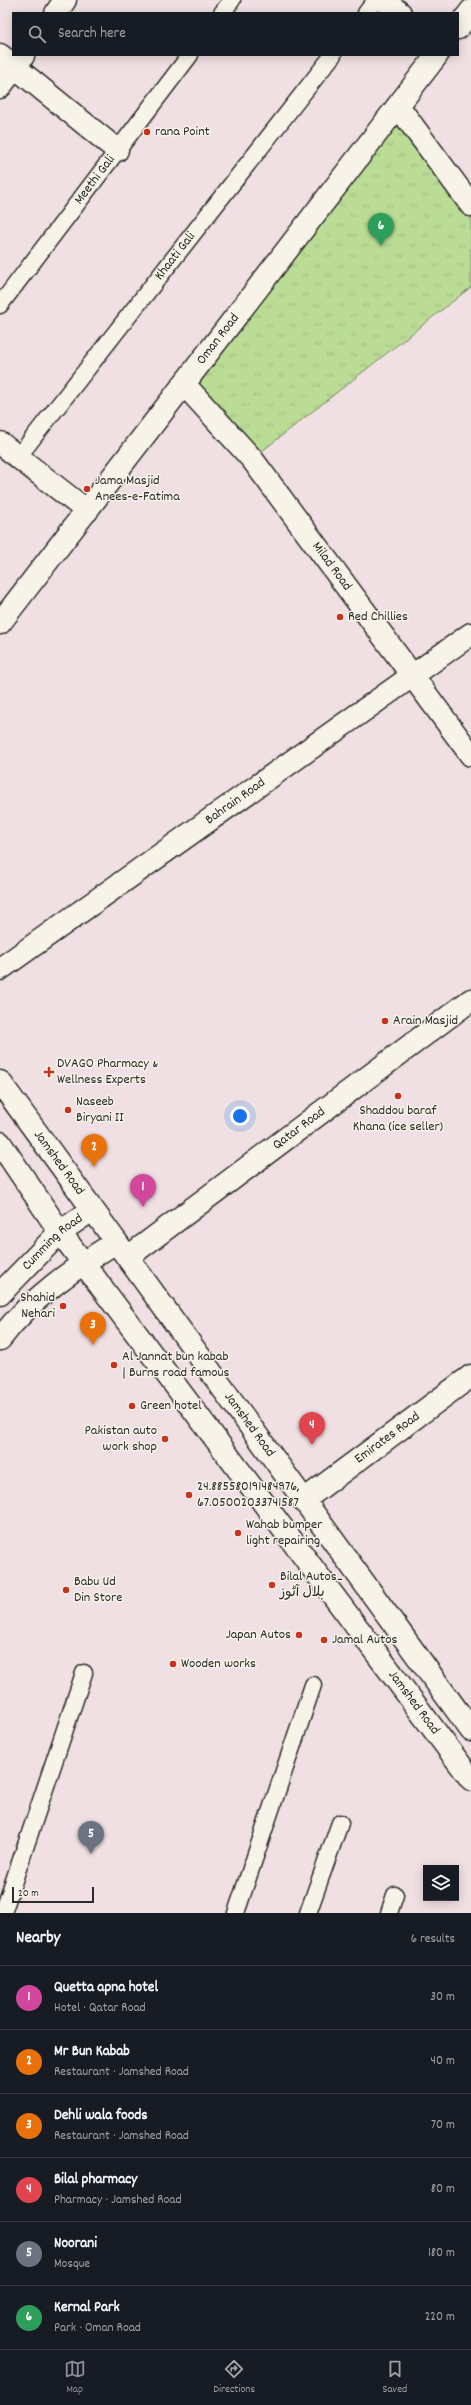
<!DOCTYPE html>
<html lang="en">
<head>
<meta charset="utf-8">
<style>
	:root { --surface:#171b24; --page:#242831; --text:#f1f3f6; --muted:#9ea1a6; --line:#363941; --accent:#8c9099 }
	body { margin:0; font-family:Dekko,"Playpen Sans Arabic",sans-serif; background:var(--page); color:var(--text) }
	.controls { position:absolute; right:12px; bottom:12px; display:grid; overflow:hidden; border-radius:0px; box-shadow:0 2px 10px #0003 }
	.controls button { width:36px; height:36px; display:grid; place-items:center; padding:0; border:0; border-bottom:1px solid var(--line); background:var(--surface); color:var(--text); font:20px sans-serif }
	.scale { position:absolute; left:12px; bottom:10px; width:82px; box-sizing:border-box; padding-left:4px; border:2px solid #2b2b2b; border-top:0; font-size:11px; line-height:14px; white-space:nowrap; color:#2b2b2b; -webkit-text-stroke:3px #f7f3e8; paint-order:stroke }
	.you { position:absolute; left:240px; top:1116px; width:14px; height:14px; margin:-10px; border:3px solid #fff; border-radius:50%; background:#1a73e8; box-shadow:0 0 0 6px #1a73e833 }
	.badge { display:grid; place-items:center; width:26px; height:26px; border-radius:50%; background:var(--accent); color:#fff; font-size:13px; font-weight:700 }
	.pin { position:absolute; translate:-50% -33px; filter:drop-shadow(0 1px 2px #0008) }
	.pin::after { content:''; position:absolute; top:21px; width:14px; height:12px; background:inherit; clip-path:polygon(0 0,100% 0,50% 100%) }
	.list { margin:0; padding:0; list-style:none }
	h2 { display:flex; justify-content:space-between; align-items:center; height:52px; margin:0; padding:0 16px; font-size:17px }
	h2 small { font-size:13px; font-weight:400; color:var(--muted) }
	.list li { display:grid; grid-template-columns:26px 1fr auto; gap:12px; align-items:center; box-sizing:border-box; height:64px; padding:0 16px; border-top:1px solid var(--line) }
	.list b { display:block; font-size:15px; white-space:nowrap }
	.list p { margin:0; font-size:13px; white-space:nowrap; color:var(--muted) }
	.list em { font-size:13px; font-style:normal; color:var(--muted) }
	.icon { flex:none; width:22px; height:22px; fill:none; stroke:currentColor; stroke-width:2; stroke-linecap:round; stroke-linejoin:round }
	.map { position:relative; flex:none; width:471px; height:1913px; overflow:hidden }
	.search { position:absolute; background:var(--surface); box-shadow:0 2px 10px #0003; left:12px; right:12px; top:12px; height:44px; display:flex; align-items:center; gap:10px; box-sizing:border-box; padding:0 14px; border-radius:0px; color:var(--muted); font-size:15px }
	.sheet { height:436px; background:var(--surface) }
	nav { display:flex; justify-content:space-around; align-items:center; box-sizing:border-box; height:56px; border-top:1px solid var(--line); background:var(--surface); font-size:11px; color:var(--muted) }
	nav a { display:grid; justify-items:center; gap:2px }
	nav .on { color:var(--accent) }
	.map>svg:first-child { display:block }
	.park { fill:url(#park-tufts); stroke:#738460 }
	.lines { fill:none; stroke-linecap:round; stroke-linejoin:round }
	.lane-casing { stroke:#2b2b2b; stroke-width:19 }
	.street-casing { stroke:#2b2b2b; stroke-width:25 }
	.secondary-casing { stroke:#2b2b2b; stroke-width:25 }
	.lane { stroke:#f7f3e8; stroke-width:16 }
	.street { stroke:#f7f3e8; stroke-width:22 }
	.secondary { stroke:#f7f3e8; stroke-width:22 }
	.poi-dot { fill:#c8321e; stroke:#f7f3e8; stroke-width:1.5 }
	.labels { text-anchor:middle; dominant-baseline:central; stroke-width:3; stroke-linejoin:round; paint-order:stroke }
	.poi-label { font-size:14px; fill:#2b2b2b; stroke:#f7f3e8; text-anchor:start }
	.street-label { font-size:14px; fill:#2b2b2b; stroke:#f7f3e8 }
</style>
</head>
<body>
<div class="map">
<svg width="471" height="1913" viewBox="0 0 471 1913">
	<defs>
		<pattern id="park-tufts" width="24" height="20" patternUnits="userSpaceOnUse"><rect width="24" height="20" fill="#bbdc95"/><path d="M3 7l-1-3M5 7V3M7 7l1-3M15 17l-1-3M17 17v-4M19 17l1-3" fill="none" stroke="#a1bd81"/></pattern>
	</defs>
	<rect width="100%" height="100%" fill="#f1e0e3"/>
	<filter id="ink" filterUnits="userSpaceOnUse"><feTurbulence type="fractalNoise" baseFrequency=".025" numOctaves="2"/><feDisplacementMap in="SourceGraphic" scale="8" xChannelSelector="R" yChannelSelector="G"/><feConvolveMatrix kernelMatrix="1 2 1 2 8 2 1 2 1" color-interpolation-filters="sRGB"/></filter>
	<g filter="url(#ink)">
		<path class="park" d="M398,106L471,205V287L252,459L184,384Z"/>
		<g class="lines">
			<defs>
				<g id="lane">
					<path d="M222,13L232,0"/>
					<path d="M366,13L376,0"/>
					<path id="s1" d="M0,305L190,55"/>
					<path id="s2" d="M18,457L333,55"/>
					<path d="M3,1913L84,1673"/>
					<path d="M236,1913L313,1685"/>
					<path d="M308,1913L340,1823"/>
					<path d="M389,1913L395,1895"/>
				</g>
				<g id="street">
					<path d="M383,0L400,13"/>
					<path d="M56,13L65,0"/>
					<path d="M458,28L471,11"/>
					<path d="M0,55L117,150"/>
					<path d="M0,87L23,56"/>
					<path d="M398,106L471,205"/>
					<path id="s3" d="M184,384L252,459L471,755"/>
					<path d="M0,443L87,511"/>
					<path id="s4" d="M0,623L437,55"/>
					<path id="s5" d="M0,969L471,634"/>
					<path id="s6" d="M128,1257L471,1000"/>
					<path id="s7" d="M304,1500L471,1376"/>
				</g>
				<g id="secondary">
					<path id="s8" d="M0,1082L471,1730"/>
					<path id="s9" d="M0,1143L60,1232L471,1779"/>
					<path id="s10" d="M0,1294L60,1232L92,1210"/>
					<path d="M0,1339C31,1298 73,1269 116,1242"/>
				</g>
			</defs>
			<use href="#lane" class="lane-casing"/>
			<use href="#street" class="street-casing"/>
			<use href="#secondary" class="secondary-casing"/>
			<use href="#lane" class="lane"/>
			<use href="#street" class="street"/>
			<use href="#secondary" class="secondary"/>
		</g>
	</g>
	<g class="poi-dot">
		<circle cx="147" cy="132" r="4"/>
		<circle cx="87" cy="489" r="4"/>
		<circle cx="340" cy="617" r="4"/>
		<circle cx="385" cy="1021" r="4"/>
		<path d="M47 1066h4v4h4v4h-4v4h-4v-4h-4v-4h4z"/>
		<circle cx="398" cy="1096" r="4"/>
		<circle cx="68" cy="1110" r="4"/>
		<circle cx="63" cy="1306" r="4"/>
		<circle cx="114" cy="1365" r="4"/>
		<circle cx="132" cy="1406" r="4"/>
		<circle cx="165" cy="1439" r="4"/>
		<circle cx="189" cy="1495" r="4"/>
		<circle cx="238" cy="1533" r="4"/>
		<circle cx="272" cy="1585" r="4"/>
		<circle cx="66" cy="1590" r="4"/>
		<circle cx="299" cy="1635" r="4"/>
		<circle cx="324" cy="1640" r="4"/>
		<circle cx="173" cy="1664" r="4"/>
	</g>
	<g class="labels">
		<g class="poi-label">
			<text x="155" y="132">rana Point</text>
			<text x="95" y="481">Jama Masjid<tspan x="95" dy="16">Anees-e-Fatima</tspan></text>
			<text x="348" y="617">Red Chillies</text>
			<text x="393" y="1021">Arain Masjid</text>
			<text x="57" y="1064">DVAGO Pharmacy &amp;<tspan x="57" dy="16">Wellness Experts</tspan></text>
			<text x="76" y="1102">Naseeb<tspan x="76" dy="16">Biryani II</tspan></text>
			<text x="398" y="1111" text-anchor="middle">Shaddou baraf<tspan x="398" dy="16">Khana (ice seller)</tspan></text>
			<text x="55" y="1298" text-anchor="end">Shahid<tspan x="55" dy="16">Nehari</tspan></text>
			<text x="122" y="1357">Al Jannat bun kabab<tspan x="122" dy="16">| Burns road famous</tspan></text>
			<text x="140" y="1406">Green hotel</text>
			<text x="157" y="1431" text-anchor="end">Pakistan auto<tspan x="157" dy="16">work shop</tspan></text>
			<text x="197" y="1487">24.885580191484976,<tspan x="197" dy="16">67.05002033741587</tspan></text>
			<text x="246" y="1525">Wahab bumper<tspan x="246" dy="16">light repairing</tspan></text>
			<text x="280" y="1577">Bilal Autos۔<tspan x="280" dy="16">بلال آٹوز</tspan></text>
			<text x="74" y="1582">Babu Ud<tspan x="74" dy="16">Din Store</tspan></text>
			<text x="291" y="1635" text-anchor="end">Japan Autos</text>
			<text x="332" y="1640">Jamal Autos</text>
			<text x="181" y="1664">Wooden works</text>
		</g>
		<g class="street-label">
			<text stroke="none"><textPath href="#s1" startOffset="157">Meethi Gali</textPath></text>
			<text stroke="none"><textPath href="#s2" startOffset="255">Khaati Gali</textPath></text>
			<text stroke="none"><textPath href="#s4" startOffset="358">Oman Road</textPath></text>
			<text stroke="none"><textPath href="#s3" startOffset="235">Milad Road</textPath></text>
			<text stroke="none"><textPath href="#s5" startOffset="289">Bahrain Road</textPath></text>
			<text stroke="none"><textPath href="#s6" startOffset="214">Qatar Road</textPath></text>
			<text stroke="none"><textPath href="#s8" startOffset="100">Jamshed Road</textPath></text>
			<text stroke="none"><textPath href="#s10" startOffset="74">Cumming Road</textPath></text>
			<text stroke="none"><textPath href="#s8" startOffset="424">Jamshed Road</textPath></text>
			<text stroke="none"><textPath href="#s7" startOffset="104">Emirates Road</textPath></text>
			<text stroke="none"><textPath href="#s9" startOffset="696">Jamshed Road</textPath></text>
		</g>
	</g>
</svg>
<div class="controls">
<button><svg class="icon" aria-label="layers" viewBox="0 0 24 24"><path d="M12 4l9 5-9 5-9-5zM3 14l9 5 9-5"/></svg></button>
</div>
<div class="scale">20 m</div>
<div class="you"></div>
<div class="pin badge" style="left:143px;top:1207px;background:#d1479c">1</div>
<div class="pin badge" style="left:94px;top:1167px;background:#e8710a">2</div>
<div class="pin badge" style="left:93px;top:1345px;background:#e8710a">3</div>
<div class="pin badge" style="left:312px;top:1445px;background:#e0444e">4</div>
<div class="pin badge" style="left:91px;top:1854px;background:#6b7280">5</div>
<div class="pin badge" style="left:381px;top:246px;background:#2e9e5b">6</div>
<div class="search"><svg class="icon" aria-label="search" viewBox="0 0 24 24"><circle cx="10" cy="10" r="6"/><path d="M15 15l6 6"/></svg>Search here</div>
</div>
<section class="sheet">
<h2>Nearby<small>6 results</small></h2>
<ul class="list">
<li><span class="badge" style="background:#d1479c">1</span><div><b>Quetta apna hotel</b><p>Hotel · Qatar Road</p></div><em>30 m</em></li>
<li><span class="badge" style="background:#e8710a">2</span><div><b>Mr Bun Kabab</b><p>Restaurant · Jamshed Road</p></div><em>40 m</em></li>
<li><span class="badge" style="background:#e8710a">3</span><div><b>Dehli wala foods</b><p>Restaurant · Jamshed Road</p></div><em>70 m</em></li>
<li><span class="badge" style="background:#e0444e">4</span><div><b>Bilal pharmacy</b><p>Pharmacy · Jamshed Road</p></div><em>80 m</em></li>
<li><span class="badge" style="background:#6b7280">5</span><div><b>Noorani</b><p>Mosque</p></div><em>180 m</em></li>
<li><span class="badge" style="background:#2e9e5b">6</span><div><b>Kernal Park</b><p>Park · Oman Road</p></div><em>220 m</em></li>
</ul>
</section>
<nav>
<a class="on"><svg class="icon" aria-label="map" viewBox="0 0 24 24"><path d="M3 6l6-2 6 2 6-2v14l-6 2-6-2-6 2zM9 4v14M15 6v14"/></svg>Map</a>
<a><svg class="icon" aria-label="directions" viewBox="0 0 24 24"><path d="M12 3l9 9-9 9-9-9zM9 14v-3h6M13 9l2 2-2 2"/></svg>Directions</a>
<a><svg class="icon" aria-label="saved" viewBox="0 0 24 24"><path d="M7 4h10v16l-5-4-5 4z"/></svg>Saved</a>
</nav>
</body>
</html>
